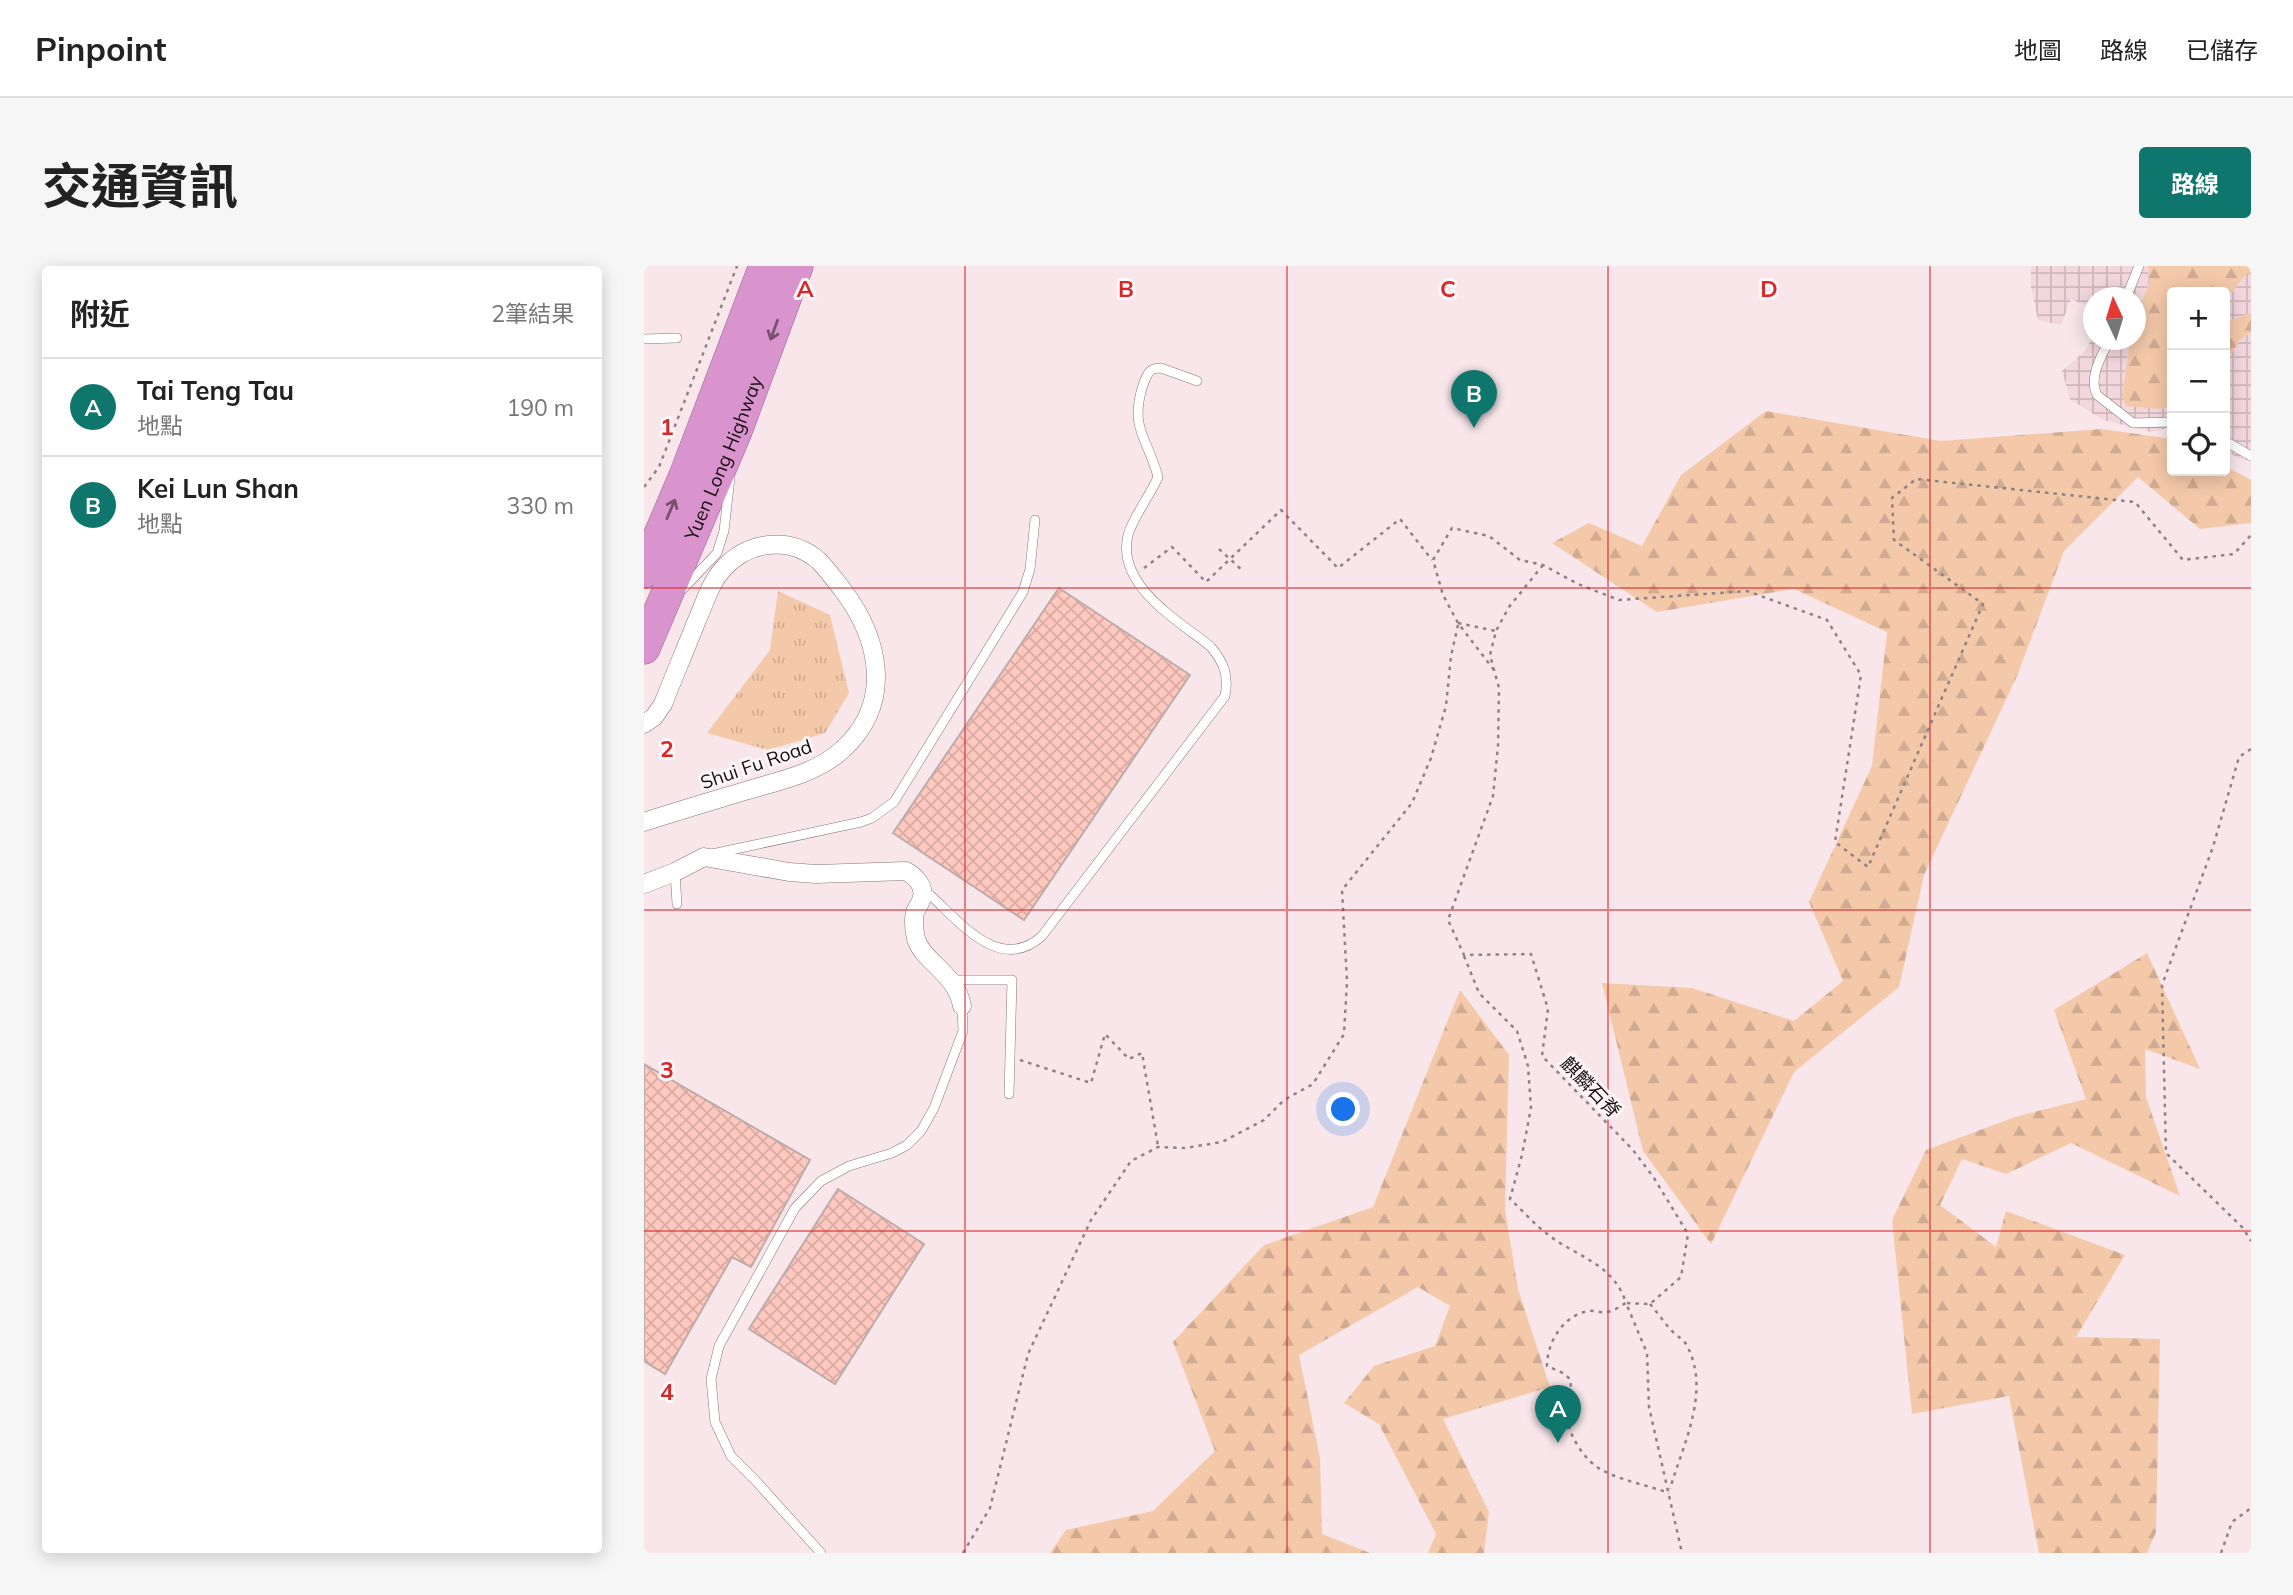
<!DOCTYPE html>
<html lang="zh-TW">
<head>
<meta charset="utf-8">
<style>
	:root { --surface:#fff; --page:#f6f6f6; --text:#222; --muted:#767676; --line:#e0e0e0; --accent:#0f766e }
	body { margin:0; font-family:Mulish,"Noto Sans TC",sans-serif; background:var(--page); color:var(--text) }
	.controls { position:absolute; right:21px; top:21px; display:grid; overflow:hidden; border-radius:7px; box-shadow:0 4px 18px #0003 }
	.controls button { width:63px; height:63px; display:grid; place-items:center; padding:0; border:0; border-bottom:2px solid var(--line); background:var(--surface); color:var(--text); font:35px sans-serif }
	.compass { position:absolute; left:1439px; top:21px; width:63px; height:63px; border-radius:50%; background:var(--surface); box-shadow:0 4px 18px #0003; rotate:356deg }
	.you { position:absolute; left:700px; top:844px; width:24px; height:24px; margin:-18px; border:5px solid #fff; border-radius:50%; background:#1a73e8; box-shadow:0 0 0 10px #1a73e833 }
	.badge { display:grid; place-items:center; width:46px; height:46px; border-radius:50%; background:var(--accent); color:#fff; font-size:23px; font-weight:700 }
	.pin { position:absolute; translate:-50% -58px; filter:drop-shadow(0 2px 4px #0008) }
	.pin::after { content:''; position:absolute; top:37px; width:24px; height:21px; background:inherit; clip-path:polygon(0 0,100% 0,50% 100%) }
	.list { margin:0; padding:0; list-style:none }
	h2 { display:flex; justify-content:space-between; align-items:center; height:91px; margin:0; padding:0 28px; font-size:30px }
	h2 small { font-size:23px; font-weight:400; color:var(--muted) }
	.list li { display:grid; grid-template-columns:46px 1fr auto; gap:21px; align-items:center; box-sizing:border-box; height:98px; padding:0 28px; border-top:2px solid var(--line) }
	.list b { display:block; font-size:26px; white-space:nowrap }
	.list p { margin:0; font-size:23px; white-space:nowrap; color:var(--muted) }
	.list em { font-size:23px; font-style:normal; color:var(--muted) }
	.icon { flex:none; width:38px; height:38px; fill:none; stroke:currentColor; stroke-width:2; stroke-linecap:round; stroke-linejoin:round }
	.map { position:relative; flex:none; width:1607px; height:1287px; overflow:hidden; border-radius:7px }
	header { display:flex; align-items:center; gap:42px; box-sizing:border-box; height:98px; padding:0 35px; background:var(--surface); border-bottom:2px solid var(--line) }
	header strong { font-size:33px }
	nav { display:flex; gap:38px; margin-inline-start:auto; font-size:24px }
	.intro { display:flex; align-items:center; justify-content:space-between; box-sizing:border-box; height:168px; padding:0 42px }
	h1 { margin:0; font-size:49px }
	.button { padding:18px 32px; border-radius:7px; background:var(--accent); color:#fff; font-size:24px; font-weight:700 }
	main { display:flex; gap:42px; padding:0 42px }
	aside { flex:1; background:var(--surface); border-radius:7px; box-shadow:0 4px 18px #0003 }
	.map>svg:first-child { display:block }
	.industrial { fill:url(#industrial-grid) }
	.grass { fill:url(#grass-tufts) }
	.forest { fill:url(#forest-firs) }
	.building { fill:url(#building-cross-hatch); stroke:#beaca9; stroke-width:2 }
	.lines { fill:none; stroke-linecap:round; stroke-linejoin:round }
	.lane-casing { stroke:#86767a; stroke-width:10 }
	.street-casing { stroke:#86767a; stroke-width:19 }
	.highway-casing { stroke:#94658b; stroke-width:33 }
	.path { stroke:#8e8285; stroke-width:2.5; stroke-dasharray:3.5 5; stroke-linecap:butt }
	.lane { stroke:#fff; stroke-width:9 }
	.street { stroke:#fff; stroke-width:18 }
	.highway { stroke:#d993cd; stroke-width:32 }
	.oneway { stroke:#77516f }
	.grid { fill:none; stroke:#d62828; stroke-width:2; stroke-opacity:0.55 }
	.labels { text-anchor:middle; dominant-baseline:central; stroke-width:6; stroke-linejoin:round; paint-order:stroke }
	.street-label { font-size:19px; fill:#150f11; stroke:#fef6f8 }
	.grid-label { font-size:23px; text-anchor:middle; font-weight:bold; fill:#d62828; stroke:#fef6f8; stroke-width:6; stroke-linejoin:round; paint-order:stroke }
</style>
</head>
<body>
<header>
<strong>Pinpoint</strong>
<nav><a>地圖</a><a>路線</a><a>已儲存</a></nav>
</header>
<div class="intro"><h1>交通資訊</h1><a class="button">路線</a></div>
<main>
<aside>
<h2>附近<small>2筆結果</small></h2>
<ul class="list">
<li><span class="badge">A</span><div><b>Tai Teng Tau</b><p>地點</p></div><em>190 m</em></li>
<li><span class="badge">B</span><div><b>Kei Lun Shan</b><p>地點</p></div><em>330 m</em></li>
</ul>
</aside>
<div class="map">
<svg width="1607" height="1287" viewBox="0 0 1607 1287">
	<defs>
		<pattern id="industrial-grid" width="8" height="8" patternUnits="userSpaceOnUse" patternTransform="scale(1.75)"><rect width="8" height="8" fill="#f2d7dd"/><path d="M0 4h8M4 0v8" fill="none" stroke="#cfb7bd"/></pattern>
		<pattern id="grass-tufts" width="24" height="20" patternUnits="userSpaceOnUse" patternTransform="scale(1.75)"><rect width="24" height="20" fill="#f4c9aa"/><path d="M3 7l-1-3M5 7V3M7 7l1-3M15 17l-1-3M17 17v-4M19 17l1-3" fill="none" stroke="#d0ab91"/></pattern>
		<pattern id="forest-firs" width="22" height="20" patternUnits="userSpaceOnUse" patternTransform="scale(1.75)"><rect width="22" height="20" fill="#f4c9aa"/><path d="M5 1l3.5 6h-7zM16 11l3.5 6h-7z" fill="#d0ab91"/></pattern>
		<pattern id="building-cross-hatch" width="8" height="8" patternUnits="userSpaceOnUse" patternTransform="scale(1.75)"><rect width="8" height="8" fill="#fec8bf"/><path d="M0 0l8 8M0 8l8-8" fill="none" stroke="#d9aba3"/></pattern>
	</defs>
	<rect width="100%" height="100%" fill="#f8e6ea"/>
	<g class="industrial">
		<path d="M1387,0H1504L1505,18L1492,50V32L1470,31L1473,23L1455,25L1445,41L1427,33L1417,59L1394,54L1387,21Z"/>
		<path d="M1603,7H1607V47L1583,56L1581,54V35Z"/>
		<path d="M1607,66V195L1593,192L1581,183V98L1595,75Z"/>
		<path d="M1449,70L1450,74H1486L1478,130L1514,143L1528,141V161L1507,166L1459,154L1426,133L1418,105L1442,84Z"/>
	</g>
	<path class="grass" d="M134,325L186,349L205,427L181,467L124,484L63,467L126,384Z"/>
	<g class="forest">
		<path d="M1504,0H1607V7H1603L1581,35V26H1528V141L1514,143L1482,140L1478,130L1486,74H1492V50L1505,18Z"/>
		<path d="M1607,47V66L1595,75L1581,98V54L1583,56Z"/>
		<path d="M1122,145L1297,175L1458,163L1528,173V205H1581V200L1607,214V257L1556,263L1494,211L1420,285L1373,410L1280,609L1255,721L1150,806L1067,978L999,885L958,717L1048,722L1150,755L1199,715L1165,636L1228,500L1243,366L1150,323L1013,346L908,277L945,257L998,280L1037,209Z"/>
		<path d="M1503,687L1556,803L1501,783L1502,831L1536,930L1427,877L1362,908L1318,893L1296,939L1352,981L1362,945L1481,989L1432,1071L1516,1073L1512,1266L1503,1287H1395L1365,1130L1268,1148L1248,954L1282,884L1374,850L1442,833L1410,744Z"/>
		<path d="M816,724L865,789L861,944L874,1023L906,1121L799,1153L845,1246L840,1287H784L792,1268L735,1158L700,1137L730,1100L791,1080L806,1040L774,1021L655,1089L676,1192L678,1268L726,1287H406L422,1264L509,1245L571,1185L529,1076L620,979L729,941Z"/>
	</g>
	<g class="building">
		<path d="M415,322L546,409L380,654L249,567Z"/>
		<path d="M0,798L166,894L107,1001L88,991L21,1108L0,1095Z"/>
		<path d="M194,923L280,978L191,1118L105,1063Z"/>
	</g>
	<g class="lines">
		<defs>
			<g id="lane">
				<path d="M1482,32L1495,0"/>
				<path d="M0,73L33,72"/>
				<path d="M1465,74C1458,90 1444,111 1453,129L1489,157L1528,156"/>
				<path d="M1581,175L1607,190"/>
				<path d="M39,323L73,287L80,265L86,212"/>
				<path d="M68,588L217,556L228,552L250,536L379,326L386,303L391,254"/>
				<path d="M31,606L33,638"/>
				<path d="M278,626L286,629C316,656 356,708 398,670L581,430C585,409 580,397 567,381C534,354 472,320 484,269C490,249 506,230 514,211C504,172 485,163 499,119C503,109 504,102 517,102L553,115"/>
				<path d="M306,714H368L365,828"/>
				<path d="M177,1287L111,1214L87,1190L71,1156L67,1113L75,1080L151,942L177,915L205,900L248,887L263,879L277,865L290,842L319,765L318,740"/>
			</g>
			<g id="street">
				<path d="M0,458L10,451L19,438C30,410 42,382 53,354C61,337 66,317 79,303C104,275 145,270 174,294C183,303 190,313 198,323C236,373 250,437 198,484C172,508 134,515 101,525C68,535 34,545 0,556"/>
				<path d="M0,618L31,606L60,591L145,606L172,608L262,605C271,610 281,620 278,631C277,637 273,641 271,646C269,655 270,664 272,673C280,697 312,707 318,740"/>
			</g>
			<g id="highway">
				<path d="M0,306L41,210L121,0"/>
				<path id="s1" d="M0,382L92,165L153,0"/>
			</g>
		</defs>
		<use href="#lane" class="lane-casing"/>
		<use href="#street" class="street-casing"/>
		<use href="#highway" class="highway-casing"/>
		<g class="path">
			<path d="M0,221L15,201L93,0"/>
			<path d="M575,283L599,305"/>
			<path d="M899,299L865,341L852,365L846,389L855,422L854,480L849,530L804,654L820,689L887,688L904,743L898,790L989,884L1010,912L1044,968L1037,1011L1006,1038L982,1037L1003,1087L1005,1141L1038,1287"/>
			<path d="M500,302L528,281L562,316L637,244L694,302L756,253L788,294"/>
			<path d="M814,357L852,365"/>
			<path d="M850,404L814,357L799,329L789,294L808,262L845,270L876,294L899,299L934,318L975,334L1103,325L1183,354L1217,409L1191,576L1224,601L1339,338L1250,274L1248,232L1272,213L1491,236L1539,294L1590,288L1607,269"/>
			<path d="M1607,483L1595,491L1569,581L1518,719L1522,887L1599,962L1607,975"/>
			<path d="M820,690L835,727L873,765L884,800L887,842L878,889L866,933C878,944 889,957 902,967C931,991 969,996 982,1037C976,1040 969,1046 962,1046C956,1047 950,1044 944,1045C919,1050 903,1076 903,1100L919,1107L926,1113C929,1128 922,1141 924,1156C927,1173 942,1196 958,1204C978,1215 1003,1219 1025,1227"/>
			<path d="M376,794L447,817L461,768L485,793L498,787L514,880"/>
			<path d="M1006,1038C1014,1047 1021,1058 1030,1067C1034,1071 1039,1073 1042,1078C1068,1124 1039,1178 1026,1223"/>
			<path d="M319,1287L346,1242L384,1088L447,954L487,895L514,881L541,882L578,876L620,854L640,834L669,818L700,768L703,715L698,624L768,537L787,492L802,440L807,390L814,359"/>
			<path d="M1577,1287L1588,1256L1607,1242"/>
		</g>
		<use href="#lane" class="lane"/>
		<use href="#street" class="street"/>
		<use href="#highway" class="highway"/>
	</g>
	<defs><path id="oneway-shaft" d="M-6 0H5M1.5-3L5.5 0L1.5 3" fill="none" stroke-width="1.6" stroke-linecap="round" stroke-linejoin="round" transform="scale(1.75)"/></defs>
	<g class="oneway">
		<use href="#oneway-shaft" transform="translate(130 64) rotate(110)"/>
		<use href="#oneway-shaft" transform="translate(27 243) rotate(-67)"/>
	</g>
	<path class="grid" d="M321,0V1287M643,0V1287M964,0V1287M1286,0V1287M0,322H1607M0,644H1607M0,965H1607"/>
	<g class="labels">
		<g class="street-label">
			<text stroke="none"><textPath href="#s1" startOffset="206">Yuen Long Highway</textPath></text>
			<text transform="translate(112 498) rotate(-19)">Shui Fu Road</text>
			<text transform="translate(947 821) rotate(46)">麒麟石脊</text>
		</g>
	</g>
	<g class="grid-label">
		<text x="161" y="31">A</text>
		<text x="482" y="31">B</text>
		<text x="804" y="31">C</text>
		<text x="1125" y="31">D</text>
		<text x="23" y="169">1</text>
		<text x="23" y="491">2</text>
		<text x="23" y="812">3</text>
		<text x="23" y="1134">4</text>
	</g>
</svg>
<div class="controls">
<button>+</button>
<button>−</button>
<button><svg class="icon" aria-label="locate" viewBox="0 0 24 24"><circle cx="12" cy="12" r="6"/><path d="M12 2v4M12 18v4M2 12h4M18 12h4"/></svg></button>
</div>
<svg class="compass" viewBox="-18 -18 36 36"><path d="M0-13l5 13h-10z" fill="#e53935"/><path d="M0 13l5-13h-10z" fill="#767676"/></svg>
<div class="you"></div>
<div class="pin badge" style="left:914px;top:1177px">A</div>
<div class="pin badge" style="left:830px;top:162px">B</div>
</div>
</main>
</body>
</html>
